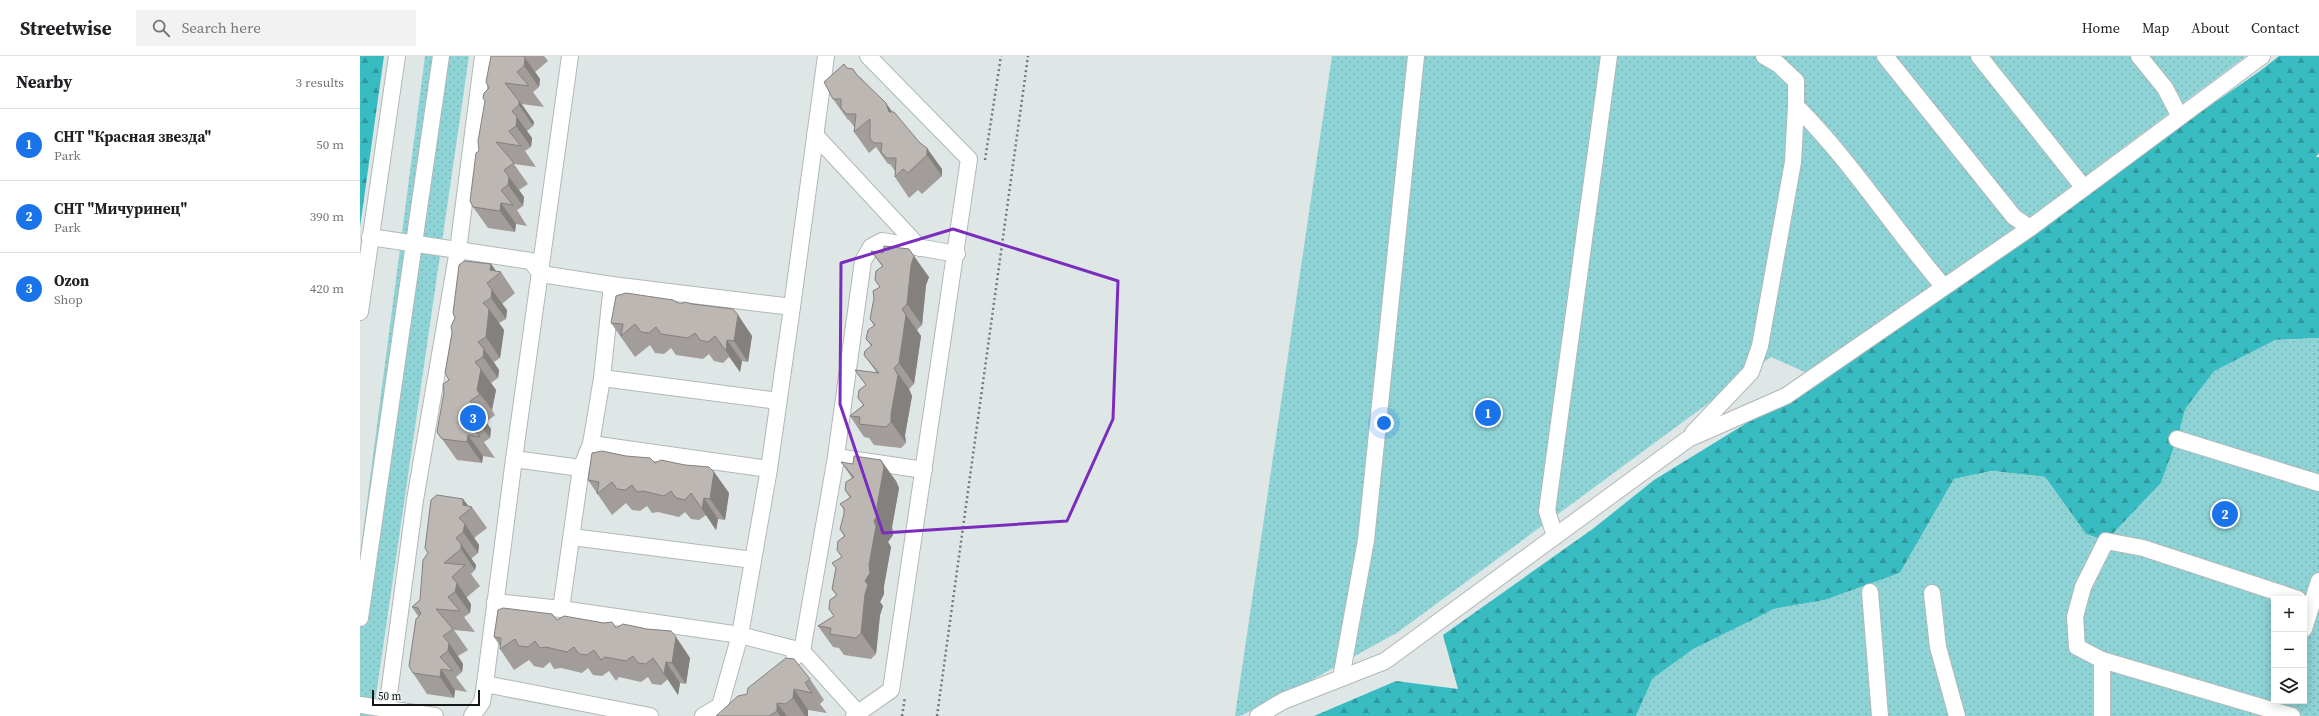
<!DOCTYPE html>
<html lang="en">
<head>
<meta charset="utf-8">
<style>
	:root { --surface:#fff; --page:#f2f2f2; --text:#202124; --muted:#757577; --line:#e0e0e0; --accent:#1a73e8 }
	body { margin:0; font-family:"Source Serif 4",serif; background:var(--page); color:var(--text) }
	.controls { position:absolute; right:12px; bottom:12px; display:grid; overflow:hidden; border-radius:0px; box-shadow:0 2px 10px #0003 }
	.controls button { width:36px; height:36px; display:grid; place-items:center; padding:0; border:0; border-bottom:1px solid var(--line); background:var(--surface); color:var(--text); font:20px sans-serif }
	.scale { position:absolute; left:12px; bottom:10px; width:108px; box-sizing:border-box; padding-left:4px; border:2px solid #141717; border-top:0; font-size:11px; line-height:14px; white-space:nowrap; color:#141717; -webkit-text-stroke:3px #ecf3f3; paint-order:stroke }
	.you { position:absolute; left:1024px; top:367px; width:14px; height:14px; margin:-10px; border:3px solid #fff; border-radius:50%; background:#1a73e8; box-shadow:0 0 0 6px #1a73e833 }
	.badge { display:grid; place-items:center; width:26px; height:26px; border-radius:50%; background:var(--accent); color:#fff; font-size:13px; font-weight:700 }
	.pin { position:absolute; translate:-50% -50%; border:2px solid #fff; box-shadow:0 1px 4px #0006 }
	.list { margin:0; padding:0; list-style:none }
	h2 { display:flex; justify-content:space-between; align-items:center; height:52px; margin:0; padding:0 16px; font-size:17px }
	h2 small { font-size:13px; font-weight:400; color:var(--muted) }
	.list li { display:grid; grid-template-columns:26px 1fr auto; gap:12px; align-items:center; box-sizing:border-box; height:72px; padding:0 16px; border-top:1px solid var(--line) }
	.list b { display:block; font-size:15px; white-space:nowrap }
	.list p { margin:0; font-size:13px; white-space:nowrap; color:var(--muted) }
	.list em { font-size:13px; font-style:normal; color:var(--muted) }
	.icon { flex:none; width:22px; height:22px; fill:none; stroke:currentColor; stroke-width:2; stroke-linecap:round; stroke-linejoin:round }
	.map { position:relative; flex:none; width:1959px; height:660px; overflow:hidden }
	header { display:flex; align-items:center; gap:24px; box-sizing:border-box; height:56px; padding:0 20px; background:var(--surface); border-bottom:1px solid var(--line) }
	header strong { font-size:19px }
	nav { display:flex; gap:22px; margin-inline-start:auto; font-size:14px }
	.search { width:280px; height:36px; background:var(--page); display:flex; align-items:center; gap:10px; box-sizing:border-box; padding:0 14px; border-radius:0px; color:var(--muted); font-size:15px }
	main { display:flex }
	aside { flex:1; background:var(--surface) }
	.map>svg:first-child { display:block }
	.forest { fill:url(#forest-firs) }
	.park { fill:url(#park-dots); fill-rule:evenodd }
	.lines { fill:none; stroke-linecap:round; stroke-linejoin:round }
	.minor-casing { stroke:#b1b8b8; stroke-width:18 }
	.path { stroke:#727777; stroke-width:2.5; stroke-dasharray:2 3; stroke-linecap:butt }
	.minor { stroke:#fff; stroke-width:16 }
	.wall { fill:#a29d9a }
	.shaded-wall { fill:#84807d }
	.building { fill:#bcb7b3; stroke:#84807d }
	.marked { fill:none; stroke:#7b2cbf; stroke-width:3; stroke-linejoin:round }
</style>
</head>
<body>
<header>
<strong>Streetwise</strong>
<div class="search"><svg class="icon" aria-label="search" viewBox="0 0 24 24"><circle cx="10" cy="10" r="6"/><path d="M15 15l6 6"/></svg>Search here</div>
<nav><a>Home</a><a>Map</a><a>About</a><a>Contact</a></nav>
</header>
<main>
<aside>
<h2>Nearby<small>3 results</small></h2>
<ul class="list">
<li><span class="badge">1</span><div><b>СНТ &quot;Красная звезда&quot;</b><p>Park</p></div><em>50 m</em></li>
<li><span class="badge">2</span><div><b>СНТ &quot;Мичуринец&quot;</b><p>Park</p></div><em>390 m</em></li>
<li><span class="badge">3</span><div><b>Ozon</b><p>Shop</p></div><em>420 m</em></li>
</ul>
</aside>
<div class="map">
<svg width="1959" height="660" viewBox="0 0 1959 660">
	<defs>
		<pattern id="forest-firs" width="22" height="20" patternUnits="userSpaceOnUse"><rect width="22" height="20" fill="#38bcc1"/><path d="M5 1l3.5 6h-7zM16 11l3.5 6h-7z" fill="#2e989c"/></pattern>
		<pattern id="park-dots" width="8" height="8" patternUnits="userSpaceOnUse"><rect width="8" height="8" fill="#8ed3d5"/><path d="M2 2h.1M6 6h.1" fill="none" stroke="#7ab4b6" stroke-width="1.8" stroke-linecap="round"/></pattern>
	</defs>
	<rect width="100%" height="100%" fill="#dee6e6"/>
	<g class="forest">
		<path d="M0,0H24L0,171Z"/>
		<path d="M1919,0H1959V97L1956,101H1959V282L1915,284L1817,383L1801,427L1746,485L1726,478L1685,421L1632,415L1594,423L1540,517L1465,544L1414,553L1293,622L1276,660H954L1036,625L1098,633L1083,579L1234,472L1294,424L1434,338L1900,15Z"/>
	</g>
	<g class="park">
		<path d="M65,0H109L13,660H0V500Z"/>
		<path d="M972,0H1886L1662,167L1447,317L1411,301L1038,576L941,630L880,660H875Z"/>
		<path d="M1959,282V660H1276L1293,622L1333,593L1414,553L1465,544L1540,517L1594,423L1632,415L1685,421L1726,478L1746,485L1801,427L1817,383L1825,353L1854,315L1915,284ZM1914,543H1944V645H1914Z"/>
	</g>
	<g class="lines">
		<defs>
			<g id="minor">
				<path d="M210,0L154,403L125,628L290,660"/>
				<path d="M1404,0L1418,8L1436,25V50C1492,106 1533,172 1584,231"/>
				<path d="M1525,0L1654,161L1670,172"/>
				<path d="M1619,0L1724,132"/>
				<path d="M1779,0L1805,32L1819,59"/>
				<path d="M455,79L560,192"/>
				<path d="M10,181L171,205L181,218L252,229L432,251L409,413L380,579L360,650L343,660"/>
				<path d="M252,229L242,322L231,388L221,412L201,553L380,579L442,595L498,657L494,660"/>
				<path d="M432,251L466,0"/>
				<path d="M0,256L37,0"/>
				<path d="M242,322L418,345"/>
				<path d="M1333,377L1391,316L1400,290L1433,106L1436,50"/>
				<path d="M1817,383L1959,427"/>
				<path d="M231,388L409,413"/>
				<path d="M476,401L564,414"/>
				<path d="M154,403L221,412"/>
				<path d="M1195,480L1187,455L1249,0"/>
				<path d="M212,481L393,504"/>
				<path d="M1510,536L1520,660"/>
				<path d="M1572,537L1578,591L1597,660"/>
				<path d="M135,546L201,553"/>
				<path d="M0,562L81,0"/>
				<path d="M1944,573L1959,525"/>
				<path d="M434,602L442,595L475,407L503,205L511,191L522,185L597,198"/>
				<path d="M1742,604L1932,660"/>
				<path d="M981,622L1006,484L1056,0"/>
				<path d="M0,649L75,660"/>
				<path d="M27,653L55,444L98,194L123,0"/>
				<path d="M498,657L531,634L609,103L508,0"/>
				<path d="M112,660L122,646L125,628"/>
				<path d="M898,660L923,645L1025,605L1328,383L1426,340L1670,172L1902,0"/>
				<path d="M1742,660V604L1717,591L1715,561L1723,531L1746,485L1783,492L1938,543"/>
			</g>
		</defs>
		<use href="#minor" class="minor-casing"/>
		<g class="path">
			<path d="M625,104L641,0"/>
			<path d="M542,660L545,641"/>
			<path d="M577,660L668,0"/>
		</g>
		<use href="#minor" class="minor"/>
	</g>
	<g class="wall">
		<path d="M131,0H184L188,5L175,16L180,23L179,31L173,36L184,51L162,48L174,66L173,70L167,75L172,82L171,91L165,95L176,111L154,108L168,128L159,134L164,141L163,150L157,154L167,170L156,168L155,176L128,172L113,151L119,95L129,32Z"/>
		<path d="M487,12L500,21L532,56L582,113V120L562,138L558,134L549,142L535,121V115L530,108H528L525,104L516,91L509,97L494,76L495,72L489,64H488L473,43Z"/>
		<path d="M511,195L569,221L566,229L562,269L557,274L561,280L554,328L549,333L552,340L545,379L546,387L541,392L514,389L509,382L504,381L490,360L503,349L498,342L506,329L495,314L517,317L504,299L511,290L506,283L514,270L510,263L520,231L515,224L522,210Z"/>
		<path d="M131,208L136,215L141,216L155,237L142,248L147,254L146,263L139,267L144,274L140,302L134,306L139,314L138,322L131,327L136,334L132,354L135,359L126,366L131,373L130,382L124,386L135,402L123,400L122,407L97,404L77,376L89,324L95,262Z"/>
		<path d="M320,248H332L378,259L392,280L388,306L382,305L380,316L369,301L363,307L354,305L349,298L343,303L316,299L311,292L304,298L295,297L290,289L275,301L251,267Z"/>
		<path d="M481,406L536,425L539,432L532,471L533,479L528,486L531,491L524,530V538L520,546L523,550L520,559L516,598L511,603L484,599L479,592L473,591L458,570L474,560L469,553L476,539L472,533L476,512L472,507L482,501L477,494L484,480L480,473L484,458V454L480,448L490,442L485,434L492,422Z"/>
		<path d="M295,407L354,416L369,437L365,464L358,463L356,474L346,459L339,464L331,463L325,456L319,461L298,456L292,457L287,450L280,455L272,454L266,447L252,459L228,424Z"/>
		<path d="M103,443L108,450L112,451L127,472L114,482L119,489L118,497L111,503L116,509L115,514L111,518L120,530L106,542L111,548L110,557L104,561L115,576L94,574L108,594L98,600L103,608L102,616L96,621L107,636L95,634L94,642L67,638L53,617L58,560L52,551L60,544Z"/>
		<path d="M197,564L316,581L330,602L326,628L320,627L318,639L308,623L301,629L292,628L288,621L281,626L259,621L256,625L249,615L242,620L233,619L228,612L222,617L201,612L194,613L190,606L183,612L174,610L169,604L154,614L140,593V590L134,581Z"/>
		<path d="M450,623L464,644L460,648L467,657L448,654V660H356Z"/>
	</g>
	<g class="shaded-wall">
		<path d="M165,2L180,23L179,31L164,10Z"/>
		<path d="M159,45L174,66L173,70L159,49Z"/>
		<path d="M526,47L541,68L529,56Z"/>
		<path d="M157,61L172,82L171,91L156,70Z"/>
		<path d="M567,92L582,113V120L567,99Z"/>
		<path d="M149,121L164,141L163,150L148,129Z"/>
		<path d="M141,147L156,168L155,176L140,155Z"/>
		<path d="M554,200L569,221L566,229L562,269L547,248L551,209Z"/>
		<path d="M131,208L138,218L130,214Z"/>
		<path d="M132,234L147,254L146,263L131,242Z"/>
		<path d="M129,253L144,274L140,302L126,281Z"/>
		<path d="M542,253L561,280L554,328L539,307Z"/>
		<path d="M378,259L392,280L388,306L374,285Z"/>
		<path d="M367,284L382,305L380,316L366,295Z"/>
		<path d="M124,293L139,314L138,322L123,301Z"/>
		<path d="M534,312L549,333L552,340L545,379L546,387L531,366V358Z"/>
		<path d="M121,313L136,334L132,354L117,334Z"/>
		<path d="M116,352L131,373L130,382L115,361Z"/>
		<path d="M108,379L123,400L122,407L107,386Z"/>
		<path d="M521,404L536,425L539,432L532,471L533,479L528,486L531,491L524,530V538L520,546L523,550L520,559L516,598L501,577L505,525L509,509L514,465L517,450Z"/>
		<path d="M354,416L369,437L365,464L350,443Z"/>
		<path d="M344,442L358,463L356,474L342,453Z"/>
		<path d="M103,443L110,452L103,449Z"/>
		<path d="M105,468L119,489L118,497L103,476Z"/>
		<path d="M101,488L116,509L115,514L101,493Z"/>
		<path d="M97,527L111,548L110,557L95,536Z"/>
		<path d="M316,581L330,602L326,628L312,607Z"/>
		<path d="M89,587L103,608L102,616L88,595Z"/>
		<path d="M306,606L320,627L318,639L304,618Z"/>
		<path d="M81,613L95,634L94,642L80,621Z"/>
		<path d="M434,633L448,654V660H445L433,642Z"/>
		<path d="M417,647L427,660H420L417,655Z"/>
	</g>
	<g class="building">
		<path d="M131,0H164L165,2L164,10L157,16L169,30L145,27L159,45V49L152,55L157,61L156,70L149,75L161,90L136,86L154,107L144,114L149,121L148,129L141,134L153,149L141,147L140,155L113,151L110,145L116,97L119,95L118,85L125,45L123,42L124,37L129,32L126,26Z"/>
		<path d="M484,8L487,12L493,13L497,19L526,47L529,56H534L560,87L567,92V99L548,117L543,113L535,121L536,102H527L521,96L522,87H514L510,83V63L494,76L496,58H487L481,52V43H473L464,26Z"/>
		<path d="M524,190L549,193L554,200L551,209L547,248L542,253L546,259L539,307L534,312L538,319L531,358V366L526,371L499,368L500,361L490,360L504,349L498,342L499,334L506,329L495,314L519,317L504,299L505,295L512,289L506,283L508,274L515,269L510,263L514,242L513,235L520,231L515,224L516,215L523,210L511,195L523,197Z"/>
		<path d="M104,205L131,208L130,214L141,216L127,227L132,234L131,242L123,247L129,253L126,281L118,286L124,293L123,301L115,306L121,313L117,334L120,338L110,345L116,352L115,361L108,366L120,381L108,379L107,386L82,383L77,376L84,336L83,328L89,324L85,317L92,277L91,270L95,262L93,257L99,209Z"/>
		<path d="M266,237L313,244L320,248L325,246L332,248L373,253L378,259L374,285L367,284L366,295L355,280L348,286L340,284L335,277L328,282L301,278L296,271L289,277L281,276L275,268L261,280L263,268L251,267L256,240Z"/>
		<path d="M242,395L266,400L290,402L295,407L301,404L325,409L349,411L354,416L350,443L344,442L342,453L331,437L325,444L316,442L311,435L304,440L283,435L277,436L272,429L265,434L257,433L252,426L237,438L239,426L228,424L232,397Z"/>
		<path d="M494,400L521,404L524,411L517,450L518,458L514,465L516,470L509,509L510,517L505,525L508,529L505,538L501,577L496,582L470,578L471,572L458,570L474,560L469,553L470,544L477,539L472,533L476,512L472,507L482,501L477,494L478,485L485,480L480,473L484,458V452L480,448L491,441L485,434L486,426L494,421L481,406L493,408Z"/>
		<path d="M77,439L103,443V449L112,451L99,462L105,468L103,476L96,482L101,488V493L84,507L105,509L92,521L97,527L95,536L88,541L100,555L76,553L93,573L83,580L89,587L88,595L80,601L93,615L81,613L80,621L53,617L49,610L56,563L61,558L58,552L52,551L60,544L63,504L68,497L65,492L71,444Z"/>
		<path d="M143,552L192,558L197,564L204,560L244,567L252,566L256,572L263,568L287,573L311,575L316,581L312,607L306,606L304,618L293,602L286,608L278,607L273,600L266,605L245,601L241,604L234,594L227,599L219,598L214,591L207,596L186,591L180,592L175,585L168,591L159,590L155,583L140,593L141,582L134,581L138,554Z"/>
		<path d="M426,602L434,603L450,623L445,627L452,637L434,633L433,642L426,648L417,647V655L409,660H356L378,640L387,638L388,632Z"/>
	</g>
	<path class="marked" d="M593,173L758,225L753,363L707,465L523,477L480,348L481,207Z"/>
</svg>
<div class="controls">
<button>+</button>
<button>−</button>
<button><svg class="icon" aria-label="layers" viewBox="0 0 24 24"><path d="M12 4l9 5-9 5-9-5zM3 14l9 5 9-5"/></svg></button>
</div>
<div class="scale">50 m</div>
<div class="you"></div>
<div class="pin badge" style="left:1128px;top:357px">1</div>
<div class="pin badge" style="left:1865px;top:458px">2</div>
<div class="pin badge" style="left:113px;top:362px">3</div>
</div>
</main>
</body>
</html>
